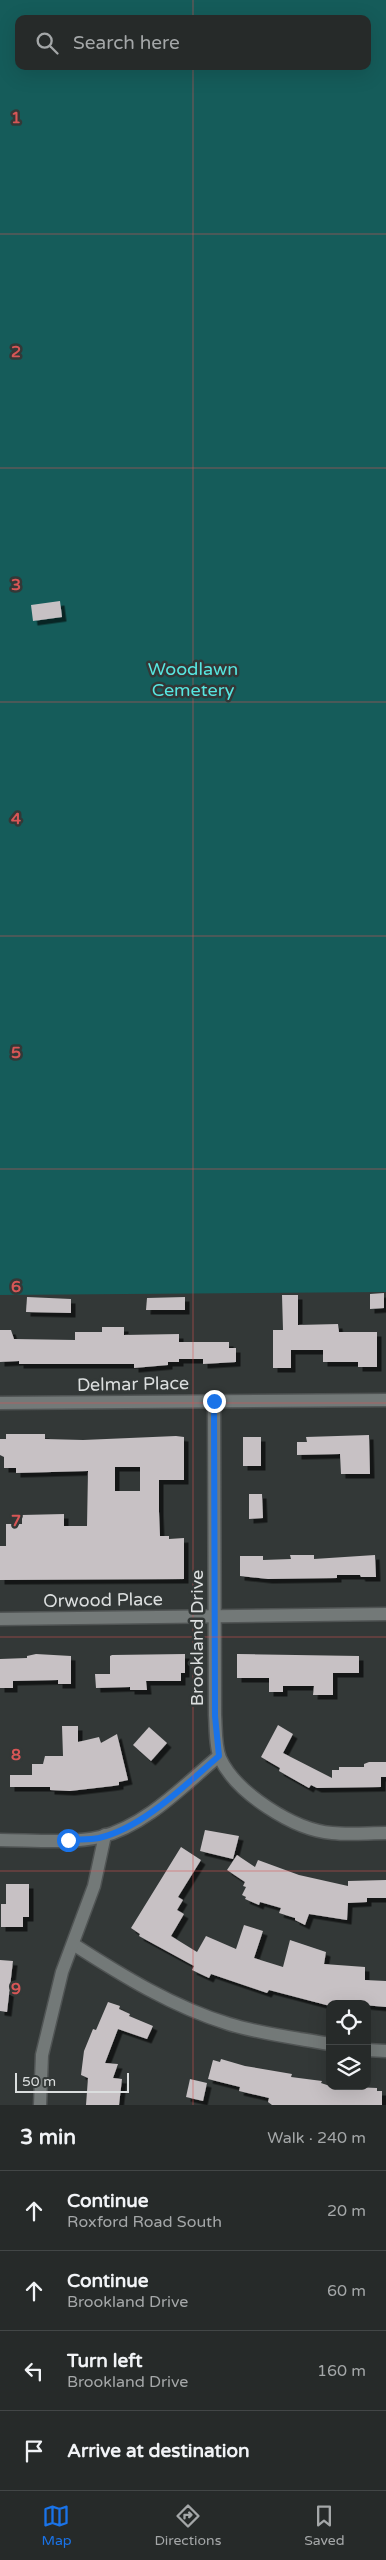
<!DOCTYPE html>
<html lang="en">
<head>
<meta charset="utf-8">
<style>
	:root { --surface:#262a29; --page:#323635; --text:#f1f3f6; --muted:#a4a7a8; --line:#424646; --accent:#1a73e8 }
	body { margin:0; font-family:"Varela Round",sans-serif; background:var(--page); color:var(--text) }
	.controls { position:absolute; right:15px; bottom:15px; display:grid; overflow:hidden; border-radius:10px; box-shadow:0 5px 20px #0002 }
	.controls button { width:45px; height:45px; display:grid; place-items:center; padding:0; border:0; border-bottom:1px solid var(--line); background:var(--surface); color:var(--text); font:25px sans-serif }
	.scale { position:absolute; left:15px; bottom:12px; width:114px; box-sizing:border-box; padding-left:5px; border:2px solid #dbdede; border-top:0; font-size:14px; line-height:18px; white-space:nowrap; color:#dbdede; -webkit-text-stroke:4px #333837; paint-order:stroke }
	.stop { position:absolute; width:15px; height:15px; margin:-11px; border:4px solid #1a73e8; border-radius:50%; background:#fff }
	.stop.end { background:#1a73e8; border-color:#fff; box-shadow:0 1px 5px #0008 }
	.list { margin:0; padding:0; list-style:none }
	h2 { display:flex; justify-content:space-between; align-items:center; height:65px; margin:0; padding:0 20px; font-size:21px }
	h2 small { font-size:16px; font-weight:400; color:var(--muted) }
	.list li { display:grid; grid-template-columns:32px 1fr auto; gap:15px; align-items:center; box-sizing:border-box; height:80px; padding:0 20px; border-top:1px solid var(--line) }
	.list b { display:block; font-size:19px; white-space:nowrap }
	.list p { margin:0; font-size:16px; white-space:nowrap; color:var(--muted) }
	.list em { font-size:16px; font-style:normal; color:var(--muted) }
	.icon { flex:none; width:28px; height:28px; fill:none; stroke:currentColor; stroke-width:2; stroke-linecap:round; stroke-linejoin:round }
	.map { position:relative; flex:none; width:386px; height:2105px; overflow:hidden }
	.search { position:absolute; background:var(--surface); box-shadow:0 5px 20px #0002; left:15px; right:15px; top:15px; height:55px; display:flex; align-items:center; gap:12px; box-sizing:border-box; padding:0 18px; border-radius:10px; color:var(--muted); font-size:19px }
	.sheet { height:385px; background:var(--surface) }
	nav { display:flex; justify-content:space-around; align-items:center; box-sizing:border-box; height:70px; border-top:1px solid var(--line); background:var(--surface); font-size:14px; color:var(--muted) }
	nav a { display:grid; justify-items:center; gap:2px }
	nav .on { color:var(--accent) }
	.map>svg:first-child { display:block }
	.green { fill:#155c5a; fill-rule:evenodd }
	.building { fill:#c7c1c4; fill-rule:evenodd; filter:url(#shadow) }
	.lines { fill:none; stroke-linecap:round; stroke-linejoin:round }
	.minor-casing { stroke:#505454; stroke-width:15 }
	.minor { stroke:#737978; stroke-width:12 }
	.route { stroke:#1a73e8; stroke-width:6 }
	.grid { fill:none; stroke:#d75656; stroke-width:1; stroke-opacity:0.55 }
	.labels { text-anchor:middle; dominant-baseline:central; stroke-width:5; stroke-linejoin:round; paint-order:stroke }
	.park-label { font-size:18px; fill:#57e7e1; stroke:#333837 }
	.street-label { font-size:18px; fill:#dbdede; stroke:#333837 }
	.grid-label { font-size:16px; text-anchor:middle; font-weight:bold; fill:#d75656; stroke:#333837; stroke-width:5; stroke-linejoin:round; paint-order:stroke }
</style>
</head>
<body>
<div class="map">
<svg width="386" height="2105" viewBox="0 0 386 2105">
	<defs>
		<filter id="shadow"><feDropShadow dx="4.5" dy="4.5" stdDeviation="0" flood-color="#0009"/></filter>
	</defs>
	<rect width="100%" height="100%" fill="#333837"/>
	<path class="green" d="M0,0H386V1292L0,1295ZM19,19H367V66H19Z"/>
	<g class="building">
		<path d="M60,601L62,617L33,621L31,605Z"/>
		<path d="M384,1293V1308L370,1309V1294Z"/>
		<path d="M282,1295H298V1325L338,1324L339,1332H377V1367H358V1362H323V1350H291V1368H273V1330H283Z"/>
		<path d="M27,1297L71,1299V1313L26,1312Z"/>
		<path d="M185,1297V1310H146L147,1298Z"/>
		<path d="M102,1327H124V1335L179,1334V1342H229V1348H236V1362L203,1364V1359H179V1362H168V1365L134,1368V1364H19V1361L0,1362V1330H11L14,1339L75,1340V1332H102Z"/>
		<path d="M6,1434H45V1439L83,1440L176,1436L184,1437V1480H159V1512L160,1536H169V1539L184,1538V1579L0,1580V1546H6V1524H22V1515L64,1514V1526H87L88,1471L16,1473V1468H4V1457L0,1455V1439H6ZM115,1467H140V1491H115Z"/>
		<path d="M369,1435L370,1474H341L340,1454L297,1455V1442H307L306,1437Z"/>
		<rect x="243" y="1437" width="18" height="29"/>
		<path d="M249,1494H262L263,1518L249,1519Z"/>
		<path d="M290,1555H314V1559L375,1555L376,1577H361L360,1575H337V1578L268,1579L240,1576V1556H263V1560L291,1559Z"/>
		<path d="M36,1654L71,1656V1684H58V1680L13,1681V1688H0V1659L27,1658V1656Z"/>
		<path d="M185,1654V1673H181V1681H146L147,1690H130V1687L96,1688L95,1674H110V1656L112,1655Z"/>
		<path d="M237,1654L359,1656V1673H333V1695H313L314,1686H283V1692H269V1678H237Z"/>
		<path d="M278,1725L293,1734L283,1753L332,1778V1770H339V1767H364V1764L369,1762H386V1777H381V1787L317,1788L311,1785L309,1788L279,1771L280,1768L261,1757Z"/>
		<path d="M62,1726H78V1742L99,1737L101,1743L117,1734L128,1780L119,1782V1785L113,1786L70,1791L50,1790V1787H10V1775H32V1764H43L45,1756H63Z"/>
		<path d="M149,1727L167,1743L151,1761L133,1745Z"/>
		<path d="M205,1830L239,1836L233,1859L200,1851Z"/>
		<path d="M181,1847L201,1860L178,1897L183,1900L177,1910L184,1914L171,1936L197,1952L206,1936L236,1949L244,1925L263,1931L254,1958L283,1967L290,1940L326,1952L324,1964L365,1967V1980L386,1981V2007L330,2002V2006L269,1990L267,1993L211,1974L209,1978L192,1970L194,1966L139,1936L140,1934L131,1928Z"/>
		<path d="M237,1855L255,1867L258,1860L299,1875L348,1886V1881L386,1880V1898H367V1902L348,1903L347,1920L309,1914L305,1925L295,1920V1918L279,1913L281,1908L260,1902L259,1905L245,1899L246,1897L242,1895L246,1887L243,1886L245,1882L227,1870Z"/>
		<path d="M6,1884H29V1917H23V1927H1V1904H6Z"/>
		<path d="M0,1960L13,1961L7,2012L0,2011Z"/>
		<path d="M108,2002L120,2006L119,2009L130,2014L129,2016L153,2026L147,2039L118,2029L105,2063L118,2064L113,2078L122,2079L119,2105H86L88,2078L81,2075L84,2051L93,2029L96,2030Z"/>
		<path d="M221,2059L245,2066L292,2074L291,2077L322,2081L321,2083L330,2086L377,2088V2091H382V2105H272L268,2102L269,2098L239,2091L240,2087L208,2079L213,2060L220,2062Z"/>
		<path d="M190,2079L207,2083L203,2101L186,2097Z"/>
	</g>
	<g class="lines">
		<defs>
			<g id="minor">
				<path d="M214,1401L215,1715C216,1728 215,1746 220,1758C236,1793 294,1830 332,1833C350,1835 368,1833 386,1833"/>
				<path d="M0,1403L386,1400"/>
				<path d="M0,1619L386,1614"/>
				<path d="M0,1840C30,1840 71,1844 100,1837C146,1826 184,1785 219,1756"/>
				<path d="M73,1944C121,1975 173,2007 229,2024C261,2034 296,2038 330,2044"/>
				<path d="M367,2050L386,2051"/>
				<path d="M40,2105L42,2055L62,1972L94,1886L105,1835"/>
			</g>
		</defs>
		<use href="#minor" class="minor-casing"/>
		<use href="#minor" class="minor"/>
	</g>
	<g class="lines">
		<path class="route" d="M68,1840C78,1839 89,1840 99,1838C143,1828 186,1784 219,1756L215,1716L214,1401"/>
	</g>
	<path class="grid" d="M193,0V19M193,66V2105M0,234H386M0,468H386M0,702H386M0,936H386M0,1169H386M0,1403H386M0,1637H386M0,1871H386"/>
	<g class="labels">
		<g class="park-label">
			<text x="193" y="669">Woodlawn<tspan x="193" dy="21">Cemetery</tspan></text>
		</g>
		<g class="street-label">
			<text transform="translate(133 1384) rotate(-1)">Delmar Place</text>
			<text transform="translate(103 1600) rotate(-1)">Orwood Place</text>
			<text transform="translate(197 1638) rotate(-90)">Brookland Drive</text>
		</g>
	</g>
	<g class="grid-label">
		<text x="16" y="123">1</text>
		<text x="16" y="357">2</text>
		<text x="16" y="590">3</text>
		<text x="16" y="824">4</text>
		<text x="16" y="1058">5</text>
		<text x="16" y="1292">6</text>
		<text x="16" y="1526">7</text>
		<text x="16" y="1760">8</text>
		<text x="16" y="1994">9</text>
	</g>
</svg>
<div class="controls">
<button><svg class="icon" aria-label="locate" viewBox="0 0 24 24"><circle cx="12" cy="12" r="6"/><path d="M12 2v4M12 18v4M2 12h4M18 12h4"/></svg></button>
<button><svg class="icon" aria-label="layers" viewBox="0 0 24 24"><path d="M12 4l9 5-9 5-9-5zM3 14l9 5 9-5"/></svg></button>
</div>
<div class="scale">50 m</div>
<div class="stop" style="left:68px;top:1840px"></div>
<div class="stop end" style="left:214px;top:1401px"></div>
<div class="search"><svg class="icon" aria-label="search" viewBox="0 0 24 24"><circle cx="10" cy="10" r="6"/><path d="M15 15l6 6"/></svg>Search here</div>
</div>
<section class="sheet">
<h2>3 min<small>Walk · 240 m</small></h2>
<ul class="list">
<li><svg class="icon" aria-label="ahead" viewBox="0 0 24 24"><path d="M12 20V5M6 11l6-6 6 6"/></svg><div><b>Continue</b><p>Roxford Road South</p></div><em>20 m</em></li>
<li><svg class="icon" aria-label="ahead" viewBox="0 0 24 24"><path d="M12 20V5M6 11l6-6 6 6"/></svg><div><b>Continue</b><p>Brookland Drive</p></div><em>60 m</em></li>
<li><svg class="icon" aria-label="left" viewBox="0 0 24 24"><path d="M17 20v-9H6M10 6l-5 5 5 5"/></svg><div><b>Turn left</b><p>Brookland Drive</p></div><em>160 m</em></li>
<li><svg class="icon" aria-label="arrive" viewBox="0 0 24 24"><path d="M6 21V4h12l-3 4 3 4H6"/></svg><div><b>Arrive at destination</b></div></li>
</ul>
</section>
<nav>
<a class="on"><svg class="icon" aria-label="map" viewBox="0 0 24 24"><path d="M3 6l6-2 6 2 6-2v14l-6 2-6-2-6 2zM9 4v14M15 6v14"/></svg>Map</a>
<a><svg class="icon" aria-label="directions" viewBox="0 0 24 24"><path d="M12 3l9 9-9 9-9-9zM9 14v-3h6M13 9l2 2-2 2"/></svg>Directions</a>
<a><svg class="icon" aria-label="saved" viewBox="0 0 24 24"><path d="M7 4h10v16l-5-4-5 4z"/></svg>Saved</a>
</nav>
</body>
</html>
